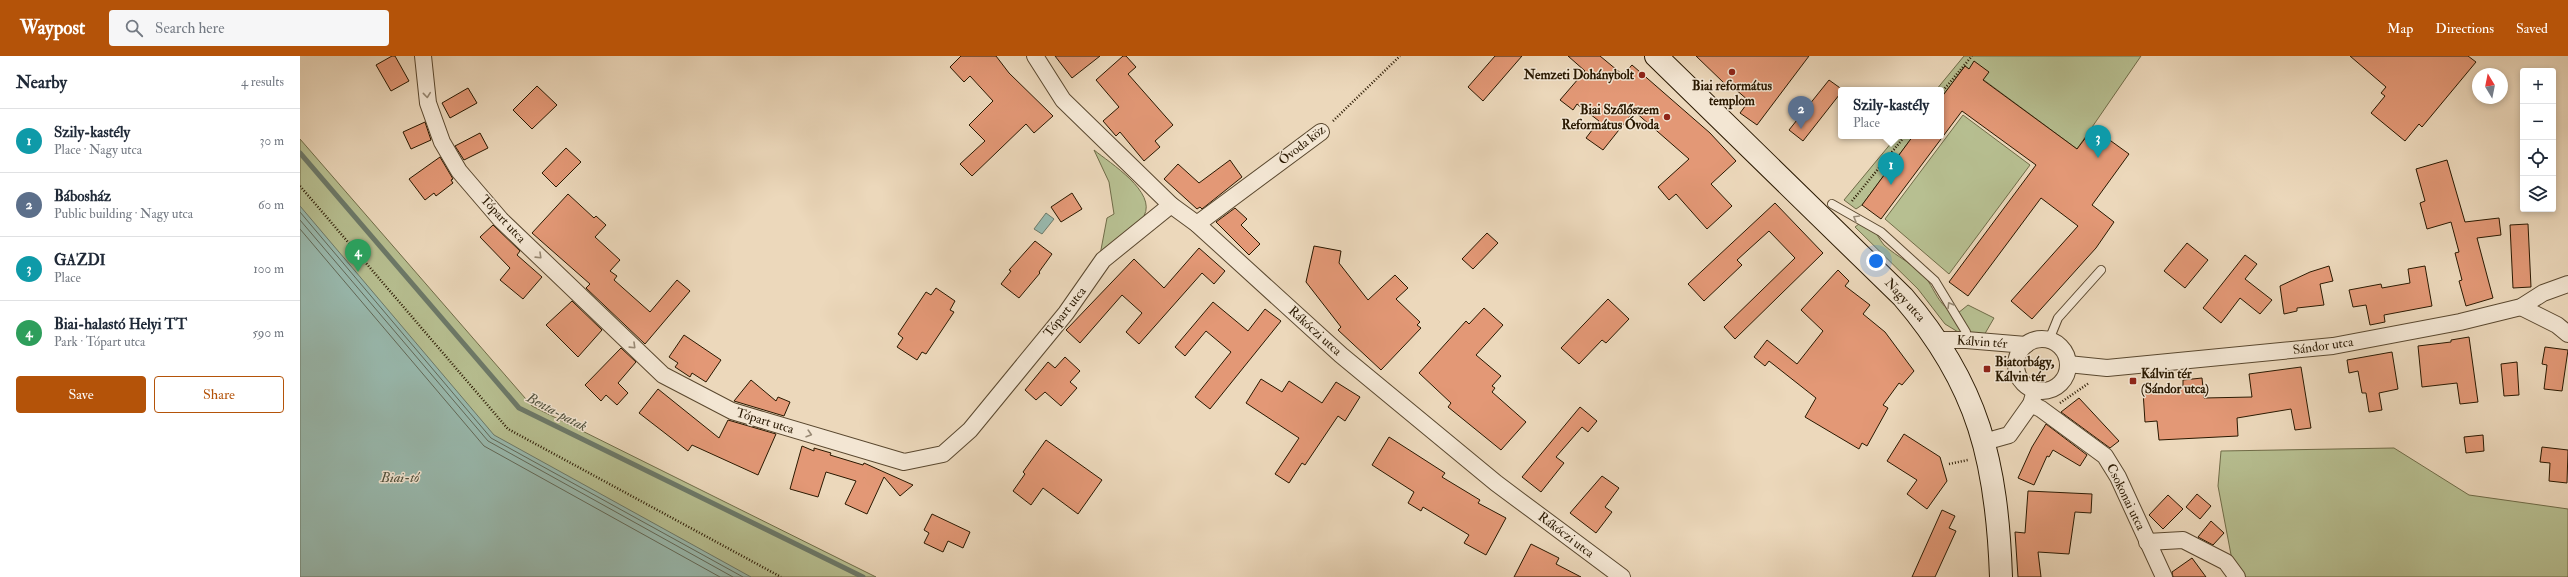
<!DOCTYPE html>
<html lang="en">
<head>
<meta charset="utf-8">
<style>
	:root { --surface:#fff; --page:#f6f6f7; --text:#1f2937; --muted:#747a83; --line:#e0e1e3; --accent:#b45309 }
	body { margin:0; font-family:"IM FELL Double Pica",serif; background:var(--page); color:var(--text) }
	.controls { position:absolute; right:12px; top:12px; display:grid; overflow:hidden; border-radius:4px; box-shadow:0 2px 6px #0003 }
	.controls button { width:36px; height:36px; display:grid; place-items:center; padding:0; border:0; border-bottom:1px solid var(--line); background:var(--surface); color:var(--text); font:20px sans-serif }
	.compass { position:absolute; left:2172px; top:12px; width:36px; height:36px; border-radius:50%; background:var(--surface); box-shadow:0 2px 6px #0003; rotate:350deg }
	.you { position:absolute; left:1576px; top:205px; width:14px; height:14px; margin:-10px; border:3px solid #fff; border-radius:50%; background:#1a73e8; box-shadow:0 0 0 6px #1a73e833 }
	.badge { display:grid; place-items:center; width:26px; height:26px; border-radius:50%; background:var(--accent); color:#fff; font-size:13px; font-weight:700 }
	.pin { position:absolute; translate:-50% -33px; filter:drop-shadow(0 1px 2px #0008) }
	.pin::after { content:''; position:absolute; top:21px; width:14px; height:12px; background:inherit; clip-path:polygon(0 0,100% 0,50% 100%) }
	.popup { position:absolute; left:1538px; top:31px; width:106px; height:52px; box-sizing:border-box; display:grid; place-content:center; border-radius:4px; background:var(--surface); filter:drop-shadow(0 1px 3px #0005); font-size:13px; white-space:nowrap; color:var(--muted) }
	.popup b { font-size:15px; color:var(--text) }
	.popup::after { content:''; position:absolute; left:50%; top:100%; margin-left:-8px; border:8px solid transparent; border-top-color:var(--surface) }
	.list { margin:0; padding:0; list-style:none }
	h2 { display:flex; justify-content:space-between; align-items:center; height:52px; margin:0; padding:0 16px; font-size:17px }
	h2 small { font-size:13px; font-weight:400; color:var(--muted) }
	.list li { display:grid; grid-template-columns:26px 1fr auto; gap:12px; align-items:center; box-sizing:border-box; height:64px; padding:0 16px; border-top:1px solid var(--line) }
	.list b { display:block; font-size:15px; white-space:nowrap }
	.list p { margin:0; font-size:13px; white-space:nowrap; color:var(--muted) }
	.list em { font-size:13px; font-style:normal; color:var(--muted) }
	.actions { display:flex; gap:8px; padding:12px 16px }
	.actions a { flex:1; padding:9px 0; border:1px solid var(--accent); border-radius:4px; text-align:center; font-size:14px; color:var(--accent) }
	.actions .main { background:var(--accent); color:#fff }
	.icon { flex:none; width:22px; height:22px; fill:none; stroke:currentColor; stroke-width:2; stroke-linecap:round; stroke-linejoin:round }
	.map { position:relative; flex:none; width:2268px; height:521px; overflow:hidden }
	header { display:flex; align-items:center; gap:24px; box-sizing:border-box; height:56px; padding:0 20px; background:var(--accent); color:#fff }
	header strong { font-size:19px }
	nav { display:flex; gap:22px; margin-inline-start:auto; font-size:14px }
	.search { width:280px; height:36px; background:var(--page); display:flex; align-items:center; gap:10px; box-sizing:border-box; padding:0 14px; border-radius:4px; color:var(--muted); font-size:15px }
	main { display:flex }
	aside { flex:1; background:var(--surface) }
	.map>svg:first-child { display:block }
	.green { fill:#b7bf91; stroke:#706c48 }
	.water { fill:#99baaf; stroke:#6c7969 }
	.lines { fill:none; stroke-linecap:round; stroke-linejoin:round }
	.shore { stroke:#616958; stroke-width:1 }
	.stream { stroke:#6c7969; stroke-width:5 }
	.building { fill:#e39876; stroke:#291800 }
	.lane-casing { stroke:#5a482f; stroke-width:10 }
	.street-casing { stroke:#5a482f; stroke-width:18 }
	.secondary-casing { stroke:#291800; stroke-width:24 }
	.path { stroke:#291800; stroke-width:2.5; stroke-dasharray:1 2; stroke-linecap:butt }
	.lane { stroke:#f3e6d3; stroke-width:8 }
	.street { stroke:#f3e6d3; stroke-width:16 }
	.secondary { stroke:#f3e6d3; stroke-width:22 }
	.oneway { stroke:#988974 }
	.poi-dot { fill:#8f2418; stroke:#f3e6d3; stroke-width:1.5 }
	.labels { text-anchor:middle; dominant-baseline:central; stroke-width:3; stroke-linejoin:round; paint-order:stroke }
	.poi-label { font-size:13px; font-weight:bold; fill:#291800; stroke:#f3e6d3; text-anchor:end }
	.street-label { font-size:13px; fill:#291800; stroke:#f3e6d3 }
	.water-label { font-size:14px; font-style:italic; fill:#50513d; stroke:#f3e6d3 }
</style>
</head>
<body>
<header>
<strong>Waypost</strong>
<div class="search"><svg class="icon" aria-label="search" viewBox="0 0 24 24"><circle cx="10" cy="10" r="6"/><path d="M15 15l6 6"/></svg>Search here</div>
<nav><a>Map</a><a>Directions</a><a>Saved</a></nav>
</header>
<main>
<aside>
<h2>Nearby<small>4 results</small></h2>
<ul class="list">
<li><span class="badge" style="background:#0f9aa8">1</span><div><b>Szily-kastély</b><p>Place · Nagy utca</p></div><em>30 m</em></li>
<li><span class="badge" style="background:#5c6f8a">2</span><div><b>Bábosház</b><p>Public building · Nagy utca</p></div><em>60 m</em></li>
<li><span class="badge" style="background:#0f9aa8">3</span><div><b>GAZDI</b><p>Place</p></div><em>100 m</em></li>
<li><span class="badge" style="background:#2e9e5b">4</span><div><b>Biai-halastó Helyi TT</b><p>Park · Tópart utca</p></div><em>590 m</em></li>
</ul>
<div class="actions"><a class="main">Save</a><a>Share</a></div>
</aside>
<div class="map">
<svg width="2268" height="521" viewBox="0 0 2268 521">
	<rect width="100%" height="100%" fill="#ecd8bb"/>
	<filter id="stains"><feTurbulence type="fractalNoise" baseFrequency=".005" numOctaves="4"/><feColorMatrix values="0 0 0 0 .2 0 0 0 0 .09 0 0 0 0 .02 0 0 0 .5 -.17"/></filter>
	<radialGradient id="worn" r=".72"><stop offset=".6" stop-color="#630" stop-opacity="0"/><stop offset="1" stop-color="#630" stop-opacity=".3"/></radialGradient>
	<g class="green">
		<path d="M1664,0H1841L1777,93L1665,10L1641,42V34H1636Z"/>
		<path d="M1663,59L1730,109L1649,218L1585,163Z"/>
		<path d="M1597,80H1613L1562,149L1556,153L1544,144Z"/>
		<path d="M0,83L232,350L576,521H0Z"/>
		<path d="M794,94C810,107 857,136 844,160C837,172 811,189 800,199L807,162L814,158L809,126Z"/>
		<path d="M1559,168L1572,171C1576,177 1580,184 1584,189C1597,201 1614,208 1626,222C1635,234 1641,255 1658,257L1668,249L1694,262L1683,281L1663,279L1645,268L1618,233L1555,171Z"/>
		<path d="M2094,392L2169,439L2268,453V521H1944L1932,504L1918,430L1921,395Z"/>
	</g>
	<g class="water">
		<path d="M0,150L194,379L451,521H0Z"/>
		<path d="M746,157L754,163L742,178L734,173Z"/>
	</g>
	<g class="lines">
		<g class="shore">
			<path d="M0,156L191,382L443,521"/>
			<path d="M0,164L188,385L433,521"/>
			<path d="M0,173L184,390L420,521"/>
		</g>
		<path class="stream" d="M0,97L219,352L563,521"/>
	</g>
	<g class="building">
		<path d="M92,0H95L109,25L91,35L76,9Z"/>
		<path d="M661,0H696L709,17L753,60L734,77L726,68L672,120L660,108L685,85L669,69L693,45L670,20L664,26L650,11Z"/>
		<path d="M755,0H800L772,22Z"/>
		<path d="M823,0H826L836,11L828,18L873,69L855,85L860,91L844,105L820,76L816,80L803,65L819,51L796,24Z"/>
		<path d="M1195,0H1222L1183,45L1168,31Z"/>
		<path d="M1268,0H1300L1323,19L1332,9L1410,77L1436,105L1411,128L1432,150L1407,173L1376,138L1369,144L1358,131L1389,103L1334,55L1303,94L1286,82L1299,65L1277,48L1273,54L1260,44L1285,15Z"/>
		<path d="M1396,0H1509L1457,69L1440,57L1449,45L1427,26L1425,28Z"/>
		<path d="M2050,0H2168L2176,6L2122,71L2119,68L2105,85L2071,57L2085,40L2081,37L2086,31Z"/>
		<path d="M1674,5L1689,16L1683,24L1777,93L1793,72L1829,98L1792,149L1814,166L1796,192L1732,263L1711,245L1778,170L1741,142L1668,240L1649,226L1736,109L1662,55L1581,163L1562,149L1613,80H1641V42L1665,10L1669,13Z"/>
		<path d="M1529,24L1543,34L1503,85L1489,74Z"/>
		<path d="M237,30L257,49L232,73L213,54Z"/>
		<path d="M168,32L177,47L150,62L142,47Z"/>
		<path d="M125,66L131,84L111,93L103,76Z"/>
		<path d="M180,77L188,92L164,104L155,90Z"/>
		<path d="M266,92L281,106L256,131L242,117Z"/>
		<path d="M140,101L153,123L151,124L153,127L136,140L134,137L125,144L109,123Z"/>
		<path d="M930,104L942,121L902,153L900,151L897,153L864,123L878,108L899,127Z"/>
		<path d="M2147,104L2165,166L2199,162L2201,179L2177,182L2193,242L2166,250L2159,225L2162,224L2155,197L2159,196L2151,166L2127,173L2120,147L2125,145L2116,113Z"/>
		<path d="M772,137L782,153L761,166L751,151Z"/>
		<path d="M268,138L294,162L296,160L306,169L295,181L320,204L310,215L317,220L314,224L350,256L377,224L390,235L345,288L286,232L290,228L232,177Z"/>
		<path d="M1475,147L1523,197L1435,283L1424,271L1495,202L1469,175L1437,204L1442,209L1404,245L1388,228Z"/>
		<path d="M935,152L947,163L941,169L960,188L949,199L916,166Z"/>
		<path d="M2228,168L2231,231L2213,232L2210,169Z"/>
		<path d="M193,169L220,195L217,199L242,221L223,243L200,224L210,212L180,181Z"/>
		<path d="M1187,177L1198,187L1173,213L1162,203Z"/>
		<path d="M735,185L752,198L739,216L740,217L719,242L701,228L711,215L709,214Z"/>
		<path d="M1887,187L1908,204L1885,232L1864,215Z"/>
		<path d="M1014,190L1041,195L1039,207L1068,244L1095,219L1108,232L1096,243L1120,266L1117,269L1121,272L1081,314L1038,274L1041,271L1006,226Z"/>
		<path d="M899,192L925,215L914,228L902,217L839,288L826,276L842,257L822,239L780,287L766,274L834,203L864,232Z"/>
		<path d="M1945,199L1957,208L1945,223L1972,244L1960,258L1940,242L1921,267L1903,252Z"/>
		<path d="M2029,210L2033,225L2020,228L2024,249L1997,252V255L1984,258L1980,230L2010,216Z"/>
		<path d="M2125,210L2132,250L2084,259L2085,266L2070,269L2066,249L2053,251L2049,234L2081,228L2082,232L2110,227L2108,213Z"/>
		<path d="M1538,214L1549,225L1545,230L1570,249L1563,258L1585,276L1614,315L1602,329L1599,327L1583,349L1588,352L1567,390L1562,387L1559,393L1505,361L1516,342L1469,305L1465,310L1454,301L1467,284L1497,308L1523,275L1501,254Z"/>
		<path d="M636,232L655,245L650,254L654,256L626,298L622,296L617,304L597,291L603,282L598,278L626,236L631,239Z"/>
		<path d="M1308,243L1329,263L1306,287L1302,284L1279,308L1261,292Z"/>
		<path d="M272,245L302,274L278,301L246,269Z"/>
		<path d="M913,246L948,275L965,253L981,265L910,353L895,341L931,296L906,275L885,300L875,291Z"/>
		<path d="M1184,252L1203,269L1176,299L1201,320L1192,330L1195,332L1192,336L1226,366L1201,394L1148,351L1151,347L1119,317L1166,265L1169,268Z"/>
		<path d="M384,279L421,304L406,326L392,317L390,321L375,311L378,307L369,301Z"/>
		<path d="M2169,281L2178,346L2160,348L2157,327L2122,331L2118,290L2151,286V284Z"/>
		<path d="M2245,291L2268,294L2262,335L2244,333L2247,309L2242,308Z"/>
		<path d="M321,292L336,306L318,327L328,337L317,349L306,339L301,345L285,329Z"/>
		<path d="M2092,296L2098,333L2079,337L2082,354L2069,356L2066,337H2062L2058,315L2049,317L2047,304Z"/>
		<path d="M765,301L780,315L770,326L777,332L761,350L745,336L736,344L725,334L748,306L755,312Z"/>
		<path d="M2217,306L2219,339L2204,340L2201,308Z"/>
		<path d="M2001,311L2011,372L1995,374L1991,353L1937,362L1938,380L1859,384L1857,365L1845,366L1843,335L1883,332V324L1902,322L1904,342L1952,341L1949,318Z"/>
		<path d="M961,323L982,336L989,325L1022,347L1036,326L1060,341L1045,365L1038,360L1005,409L1002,407L989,427L975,418L999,382L946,347Z"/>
		<path d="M451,324L476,345L478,341L490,346L484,360L434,345Z"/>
		<path d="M358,333L419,382L428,364L476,378L458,419L392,389L388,395L339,357Z"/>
		<path d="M1779,342L1819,385L1810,392L1761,356Z"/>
		<path d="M1280,351L1297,365L1288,376L1282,371L1256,401L1264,407L1241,436L1222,421Z"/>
		<path d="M1746,368L1787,399L1780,410L1753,394L1749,401L1747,400L1734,429L1718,422L1732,391Z"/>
		<path d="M1604,378L1640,401L1647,425L1627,453L1607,438L1617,424L1587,405Z"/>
		<path d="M2183,379L2184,395L2166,397L2164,381Z"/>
		<path d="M1089,381L1145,417L1142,421L1180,444L1178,447L1206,462L1186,499L1164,487L1169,479L1123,451L1121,455L1108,447L1114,436L1072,409Z"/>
		<path d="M746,384L802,424L778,458L743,432L731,449L713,435L725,418L723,416Z"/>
		<path d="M502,390L514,395V392L531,397L530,399L563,409L564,407L613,429L600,440L584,421L567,458L545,448L556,425L526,416L518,441L490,433Z"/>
		<path d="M2242,391L2268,394L2267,427L2249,425L2250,407L2240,406Z"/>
		<path d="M1302,420L1319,432L1305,451L1312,456L1296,477L1270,457Z"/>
		<path d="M1728,435L1792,438L1791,457L1775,456L1769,498L1738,496L1741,521H1718L1715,476L1725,477Z"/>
		<path d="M1897,438L1911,450L1900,463L1886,451Z"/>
		<path d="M1868,439L1883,453L1863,473L1849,459Z"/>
		<path d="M1642,454L1655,460L1649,472L1656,475L1635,521H1612Z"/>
		<path d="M632,458L670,476L663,492L648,485L643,496L624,487L629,477L624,474Z"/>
		<path d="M1911,465L1924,477L1913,489L1898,481Z"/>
		<path d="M1231,488L1259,502L1256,508L1281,521H1214Z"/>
		<path d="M1892,502L1906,521H1873L1872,516Z"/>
	</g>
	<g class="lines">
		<defs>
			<g id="lane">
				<path d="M1532,148L1581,176L1635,225L1666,276V284"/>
				<path d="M1749,284L1758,262L1801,214"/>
			</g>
			<g id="street">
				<path d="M123,0L128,47L142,86L159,115L201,164L363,319L432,355L604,406L643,398L670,374L766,257L803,204L871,149"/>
				<path d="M735,0L763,44L871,149L897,168L1041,299L1196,427L1322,521"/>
				<path d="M897,168L1021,76"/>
				<path d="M2221,251L2257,269L2268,278"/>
				<circle cx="1742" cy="309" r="26"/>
				<path d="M1637,284H1666L1726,289"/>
				<path d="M1768,308L1807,312L2033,290L2160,266L2221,251L2243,237L2268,228"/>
				<path d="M1731,348L1741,353L1805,400L1818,421L1864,521"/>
				<path d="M1684,386L1709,379L1731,348L1734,338"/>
				<path d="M1847,486L1883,484L1926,506L1937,521"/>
			</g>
			<path id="secondary" d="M1356,0L1603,241C1679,329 1697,407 1701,521"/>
		</defs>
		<use href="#lane" class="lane-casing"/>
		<use href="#street" class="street-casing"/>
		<use href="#secondary" class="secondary-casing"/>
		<g class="path">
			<path d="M1641,37L1672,0"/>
			<path d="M1033,65L1100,0"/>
			<path d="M0,130L208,373L481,521"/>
			<path d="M1552,145L1605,80"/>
			<path d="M1760,347L1789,327"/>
			<path d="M1649,408L1668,404"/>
		</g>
		<use href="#lane" class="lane"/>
		<use href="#street" class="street"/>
		<use href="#secondary" class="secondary"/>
	</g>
	<defs><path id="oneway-chevron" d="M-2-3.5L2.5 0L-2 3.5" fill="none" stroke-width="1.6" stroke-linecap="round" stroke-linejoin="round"/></defs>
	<g class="oneway">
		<use href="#oneway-chevron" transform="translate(127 39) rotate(84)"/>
		<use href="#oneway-chevron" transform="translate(1556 162) rotate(-150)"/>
		<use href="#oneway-chevron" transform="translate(239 200) rotate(44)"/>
		<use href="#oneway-chevron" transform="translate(1650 249) rotate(-121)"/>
		<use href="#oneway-chevron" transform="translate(333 290) rotate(44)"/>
		<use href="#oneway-chevron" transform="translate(509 378) rotate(17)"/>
	</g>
	<g class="poi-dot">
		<circle cx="1432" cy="16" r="4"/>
		<circle cx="1342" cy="19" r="4"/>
		<circle cx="1367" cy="61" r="4"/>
		<rect x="1683" y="309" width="8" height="8" rx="2"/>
		<rect x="1829" y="321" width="8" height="8" rx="2"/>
	</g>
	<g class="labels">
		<g class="poi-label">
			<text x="1334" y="19">Nemzeti Dohánybolt</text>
			<text x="1432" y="30" text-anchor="middle">Biai református<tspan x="1432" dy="15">templom</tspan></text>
			<text x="1359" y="54">Biai Szőlőszem<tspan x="1359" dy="15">Református Óvoda</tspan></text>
			<text x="1695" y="306" text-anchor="start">Biatorbágy,<tspan x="1695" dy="15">Kálvin tér</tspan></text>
			<text x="1841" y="318" text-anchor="start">Kálvin tér<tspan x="1841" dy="15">(Sándor utca)</tspan></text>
		</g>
		<g class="street-label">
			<text transform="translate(1002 89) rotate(-38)">Óvoda köz</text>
			<text transform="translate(203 163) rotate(47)">Tópart utca</text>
			<text transform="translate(1605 244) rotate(48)">Nagy utca</text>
			<text transform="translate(765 256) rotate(-52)">Tópart utca</text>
			<text transform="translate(1015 275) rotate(42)">Rákóczi utca</text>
			<text transform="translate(1682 286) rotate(4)">Kálvin tér</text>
			<text transform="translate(2023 290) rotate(-8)">Sándor utca</text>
			<text transform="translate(465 365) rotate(17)">Tópart utca</text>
			<text transform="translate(1826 441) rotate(64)">Csokonai utca</text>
			<text transform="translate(1266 479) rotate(37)">Rákóczi utca</text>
		</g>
		<g class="water-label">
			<text transform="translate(257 356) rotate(28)">Benta-patak</text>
			<text x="100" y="421">Biai-tó</text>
		</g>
	</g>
	<rect width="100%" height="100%" filter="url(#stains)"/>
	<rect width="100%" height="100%" fill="url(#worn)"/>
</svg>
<div class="controls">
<button>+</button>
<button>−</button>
<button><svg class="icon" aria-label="locate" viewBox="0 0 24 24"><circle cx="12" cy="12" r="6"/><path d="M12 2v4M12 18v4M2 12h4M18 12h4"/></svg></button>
<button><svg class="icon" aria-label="layers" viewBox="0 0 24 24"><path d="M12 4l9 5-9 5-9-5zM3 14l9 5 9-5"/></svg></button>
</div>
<svg class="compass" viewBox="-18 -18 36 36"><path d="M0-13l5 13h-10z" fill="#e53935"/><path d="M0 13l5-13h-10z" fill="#747a83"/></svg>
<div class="you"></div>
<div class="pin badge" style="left:1591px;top:129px;background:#0f9aa8">1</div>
<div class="popup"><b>Szily-kastély</b>Place</div>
<div class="pin badge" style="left:1501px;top:73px;background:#5c6f8a">2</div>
<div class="pin badge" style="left:1798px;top:102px;background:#0f9aa8">3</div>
<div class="pin badge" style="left:58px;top:216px;background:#2e9e5b">4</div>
</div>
</main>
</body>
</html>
